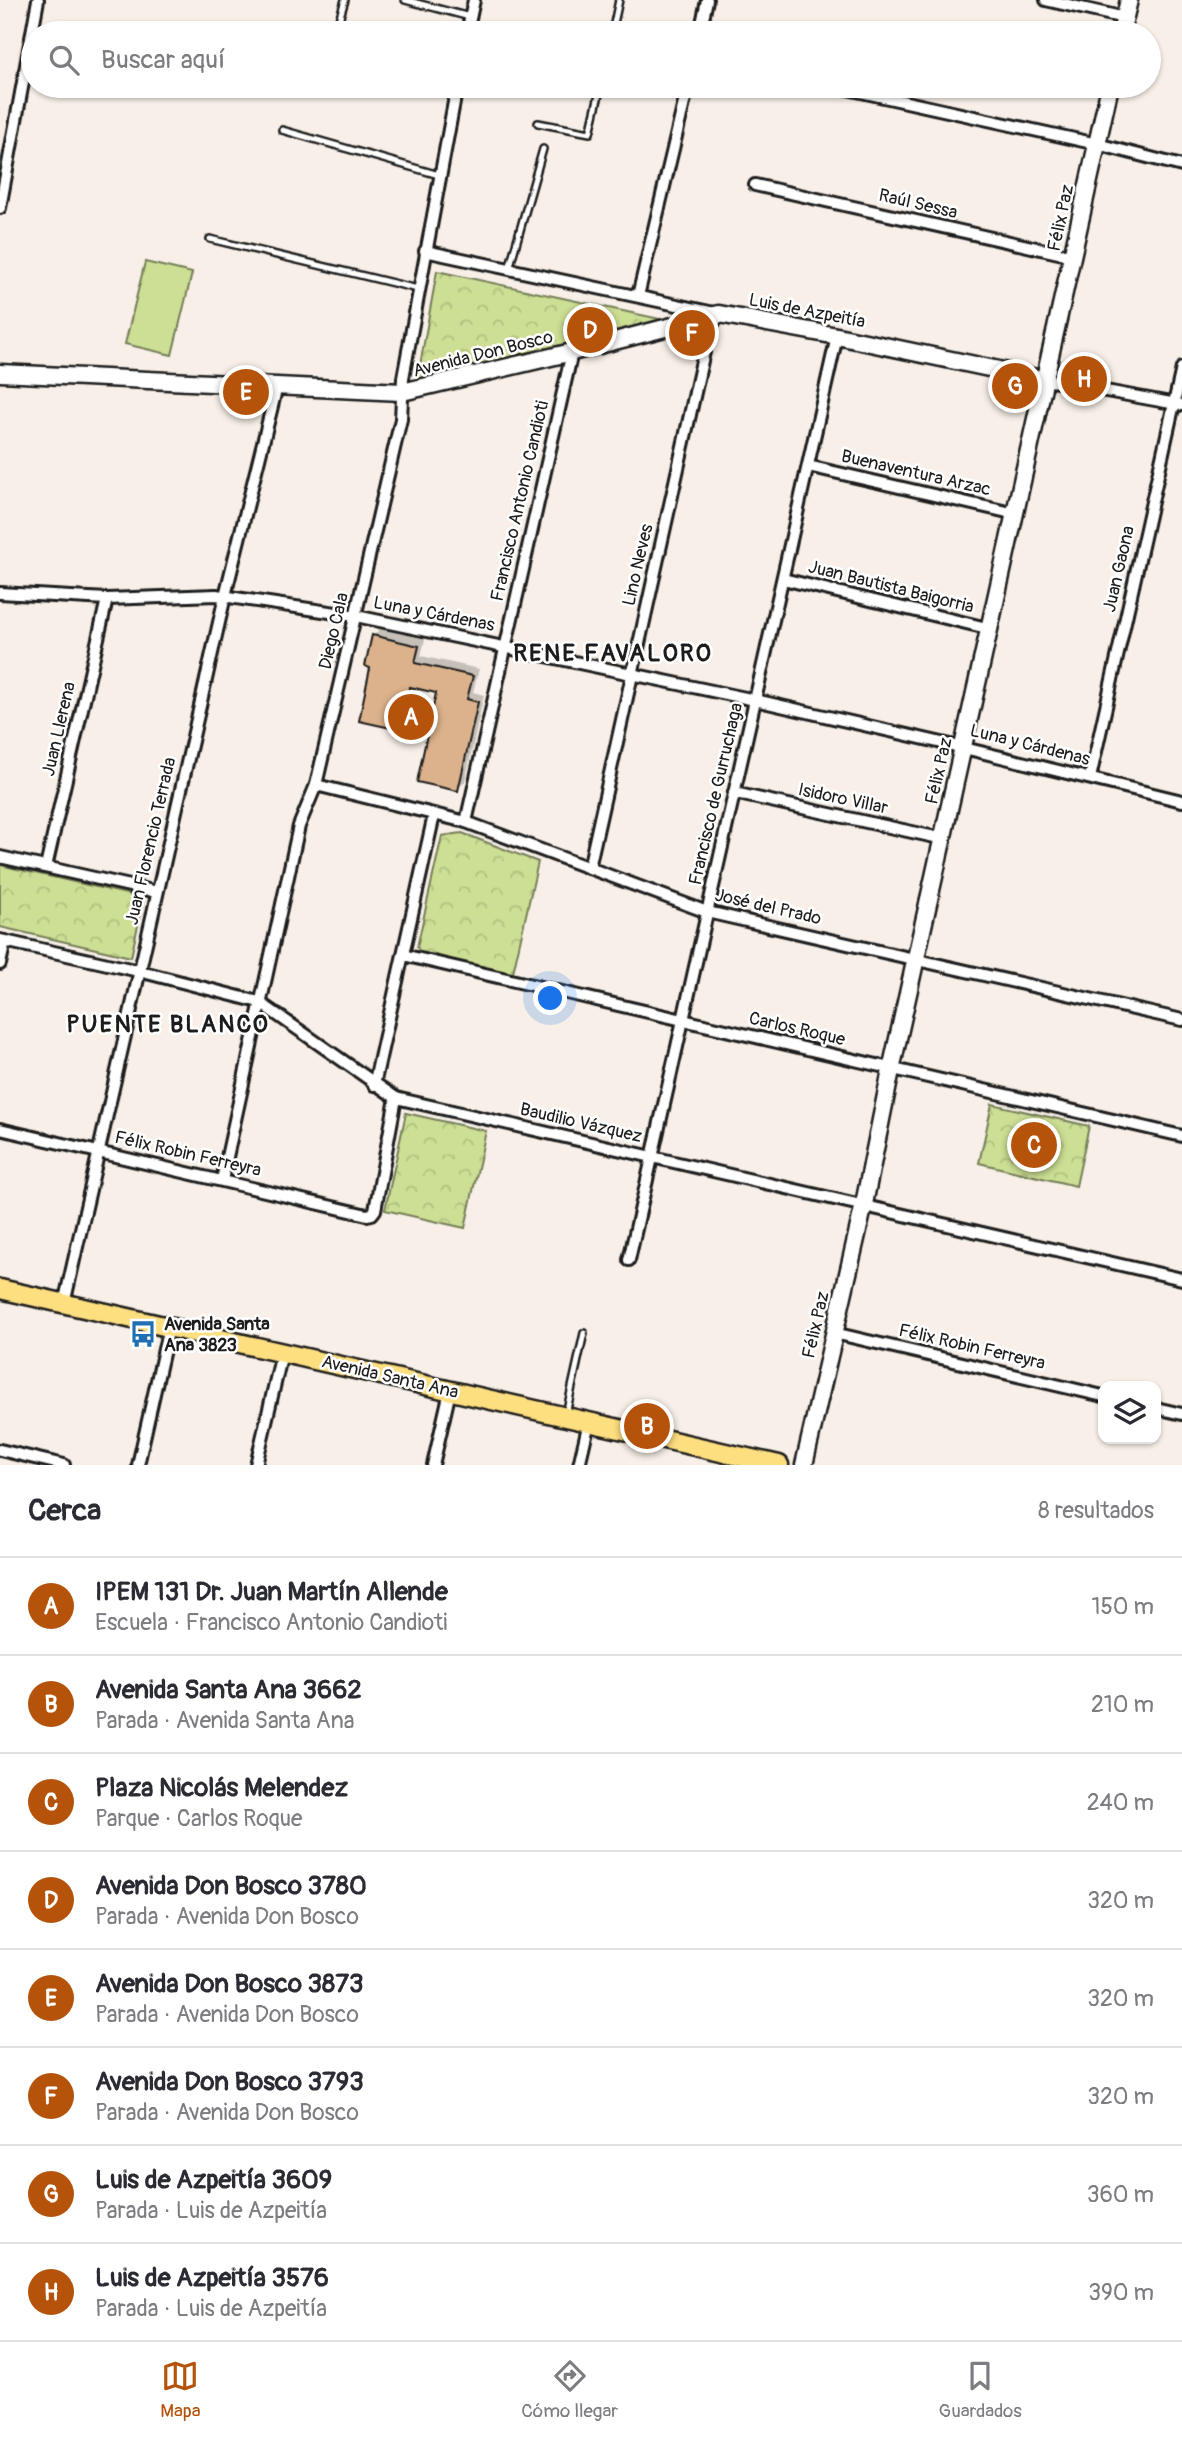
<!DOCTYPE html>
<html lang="es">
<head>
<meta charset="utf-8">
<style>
	:root { --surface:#fff; --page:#f7f7f7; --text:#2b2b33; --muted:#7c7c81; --line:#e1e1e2; --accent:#b45309 }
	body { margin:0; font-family:Pangolin,sans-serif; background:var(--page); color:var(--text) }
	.controls { position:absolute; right:21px; bottom:21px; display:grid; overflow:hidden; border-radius:14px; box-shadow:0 2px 5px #0004 }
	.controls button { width:63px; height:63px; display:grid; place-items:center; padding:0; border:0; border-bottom:2px solid var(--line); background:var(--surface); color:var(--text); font:35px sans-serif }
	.you { position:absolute; left:551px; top:999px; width:24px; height:24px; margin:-18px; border:5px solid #fff; border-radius:50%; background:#1a73e8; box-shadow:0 0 0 10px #1a73e833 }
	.badge { display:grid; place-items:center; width:46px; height:46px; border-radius:50%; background:var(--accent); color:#fff; font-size:23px; font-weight:700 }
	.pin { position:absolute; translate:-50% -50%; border:4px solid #fff; box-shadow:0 2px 7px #0006 }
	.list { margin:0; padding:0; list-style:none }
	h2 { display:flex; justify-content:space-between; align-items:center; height:91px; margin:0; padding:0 28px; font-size:30px }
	h2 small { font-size:23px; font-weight:400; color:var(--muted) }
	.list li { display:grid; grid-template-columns:46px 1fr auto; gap:21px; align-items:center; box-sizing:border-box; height:98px; padding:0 28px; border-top:2px solid var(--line) }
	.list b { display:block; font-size:26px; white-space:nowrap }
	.list p { margin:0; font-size:23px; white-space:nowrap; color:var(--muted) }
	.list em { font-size:23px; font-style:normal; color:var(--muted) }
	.icon { flex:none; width:38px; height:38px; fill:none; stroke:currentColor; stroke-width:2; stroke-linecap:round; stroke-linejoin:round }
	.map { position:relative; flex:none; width:1182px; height:1465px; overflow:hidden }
	.search { position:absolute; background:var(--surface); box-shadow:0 2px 5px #0004; left:21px; right:21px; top:21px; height:77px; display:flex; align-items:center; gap:18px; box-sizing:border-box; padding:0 24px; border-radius:38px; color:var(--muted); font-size:26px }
	.sheet { height:875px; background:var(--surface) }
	nav { display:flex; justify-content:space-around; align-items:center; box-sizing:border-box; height:98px; border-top:2px solid var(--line); background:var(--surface); font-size:19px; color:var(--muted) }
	nav a { display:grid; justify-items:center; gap:4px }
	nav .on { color:var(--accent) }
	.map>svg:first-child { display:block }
	.grass { fill:#cddf94; stroke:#747e58; stroke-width:2 }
	.forest { fill:url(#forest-crowns); stroke:#747e58; stroke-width:2 }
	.shadow { fill:#0003 }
	.building { fill:#dbb28b; stroke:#1c1c1c; stroke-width:2 }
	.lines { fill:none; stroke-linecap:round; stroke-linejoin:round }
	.lane-casing { stroke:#1c1c1c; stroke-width:10 }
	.street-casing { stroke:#1c1c1c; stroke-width:16 }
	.secondary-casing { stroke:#1c1c1c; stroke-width:21 }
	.primary-casing { stroke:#1c1c1c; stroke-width:23 }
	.lane { stroke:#fff; stroke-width:5 }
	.street { stroke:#fff; stroke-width:10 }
	.secondary { stroke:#fff; stroke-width:16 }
	.primary { stroke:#fedf80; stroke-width:18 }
	.labels { text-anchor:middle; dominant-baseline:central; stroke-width:5; stroke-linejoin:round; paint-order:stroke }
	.street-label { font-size:18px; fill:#1c1c1c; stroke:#fff }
	.poi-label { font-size:18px; font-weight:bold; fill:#1c1c1c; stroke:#fff; text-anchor:start }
	.district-label { font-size:24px; font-weight:bold; letter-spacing:2px; fill:#1c1c1c; stroke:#fff }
</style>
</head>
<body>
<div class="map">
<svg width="1182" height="1465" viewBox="0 0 1182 1465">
	<defs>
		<pattern id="forest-crowns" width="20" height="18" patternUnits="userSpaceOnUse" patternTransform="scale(1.75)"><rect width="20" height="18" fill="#cddf94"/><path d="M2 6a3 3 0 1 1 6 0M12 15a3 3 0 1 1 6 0" fill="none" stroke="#afbf7f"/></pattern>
	</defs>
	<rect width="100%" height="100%" fill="#f8f0e8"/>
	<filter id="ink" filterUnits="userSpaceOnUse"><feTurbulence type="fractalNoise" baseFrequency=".0143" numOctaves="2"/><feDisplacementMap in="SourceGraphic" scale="14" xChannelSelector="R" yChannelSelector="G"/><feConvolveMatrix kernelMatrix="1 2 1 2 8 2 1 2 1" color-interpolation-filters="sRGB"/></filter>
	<g filter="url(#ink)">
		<path class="grass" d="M145,262L192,273L172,355L125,344Z"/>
		<g class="forest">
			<path d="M437,271L669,321L417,382Z"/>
			<path d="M462,833L538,862L512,977L423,956L417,947L442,836Z"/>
			<path d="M0,865L144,898L131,957L0,927Z"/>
			<path d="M992,1104L1089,1126L1076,1186L979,1163Z"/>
			<path d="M406,1113L486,1131L465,1228L385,1210Z"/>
		</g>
		<path class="shadow" d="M380,629L425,639L421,656L479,669L473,692L484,695L465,782L457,789L439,691L415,686L407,721L400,729L373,666V636Z"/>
		<path class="building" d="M372,635L419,646L415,663L473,676L467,699L478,702L458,791L417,782L436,693L410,687L400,730L359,721L370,668L365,666Z"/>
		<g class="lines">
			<defs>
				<g id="lane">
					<path d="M405,0L470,17"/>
					<path d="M335,33L345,0"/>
					<path d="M612,33L619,0"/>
					<path d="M319,91L321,86"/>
					<path d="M538,123L590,133L601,86"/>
					<path d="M282,130L439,175"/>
					<path d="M210,239L418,289"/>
					<path d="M509,269L543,149"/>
					<path d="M566,1414L584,1333"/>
				</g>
				<g id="street">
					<path d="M1046,0L1125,18"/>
					<path d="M467,33L474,0"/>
					<path d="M700,33L707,0"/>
					<path d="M834,86L1097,144L1182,166"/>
					<path d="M755,185L1072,256"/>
					<path d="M0,208L38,0"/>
					<path d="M425,251L719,314L708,334L589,868"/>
					<path d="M638,296L688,86"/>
					<path d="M1046,380L1182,405"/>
					<path d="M808,466L1016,514"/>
					<path d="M783,579L991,629"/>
					<path d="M0,593L107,599L216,595L356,616L755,700L964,748L1182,801"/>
					<path d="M1090,778L1182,368"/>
					<path d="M316,785L466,822L707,912L1182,1020"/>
					<path d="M734,793L944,839"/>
					<path d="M466,822L572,352"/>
					<path d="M0,857L157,892"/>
					<path d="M46,867L107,599"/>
					<path d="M0,940L139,971L259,1002L396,1098L1182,1279"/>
					<path d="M403,955L1182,1136"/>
					<path d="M0,964L5,941"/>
					<path d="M374,1085L434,815"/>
					<path d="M0,1129L367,1215L372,1214L375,1210L396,1098"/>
					<path d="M222,1180L299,826L316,785L401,419L403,378L457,86"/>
					<path d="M629,1260L837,336"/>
					<path d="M64,1304L225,596L277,386"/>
					<path d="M834,1333L1103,1396"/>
					<path d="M1156,1408L1182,1414"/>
					<path d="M0,1450L64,1465"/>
					<path d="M138,1465L169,1327"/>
					<path d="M256,1465L282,1353"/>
					<path d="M433,1465L450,1391"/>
					<path d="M579,1465L589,1422"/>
				</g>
				<g id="secondary">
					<path d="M1121,33L1129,0"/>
					<path d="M0,373L402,392L572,352L719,314L837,336L1046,380"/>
					<path d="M804,1465L864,1204L891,1070L1110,86"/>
				</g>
				<path id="primary" d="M0,1289L779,1465"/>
			</defs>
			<use href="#lane" class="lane-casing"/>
			<use href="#street" class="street-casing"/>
			<use href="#secondary" class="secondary-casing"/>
			<use href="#primary" class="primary-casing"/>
			<use href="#lane" class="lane"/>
			<use href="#street" class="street"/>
			<use href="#secondary" class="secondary"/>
			<use href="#primary" class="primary"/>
		</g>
	</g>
	<defs>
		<symbol id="bus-bare" viewBox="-9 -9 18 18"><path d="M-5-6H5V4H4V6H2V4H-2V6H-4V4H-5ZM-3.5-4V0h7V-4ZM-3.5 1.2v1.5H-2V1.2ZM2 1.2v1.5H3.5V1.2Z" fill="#1f6fb2" stroke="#fff" stroke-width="2.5" paint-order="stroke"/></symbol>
	</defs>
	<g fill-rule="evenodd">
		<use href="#bus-bare" x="124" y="1315" width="38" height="38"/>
	</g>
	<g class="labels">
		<g class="street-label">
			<text transform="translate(918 204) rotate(13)">Raúl Sessa</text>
			<text transform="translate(1061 218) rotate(-78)">Félix Paz</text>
			<text transform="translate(807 311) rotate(11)">Luis de Azpeitía</text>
			<text transform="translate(483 354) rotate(-14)">Avenida Don Bosco</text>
			<text transform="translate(916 473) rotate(13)">Buenaventura Arzac</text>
			<text transform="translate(520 501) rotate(-77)">Francisco Antonio Candioti</text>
			<text transform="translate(638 565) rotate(-77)">Lino Neves</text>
			<text transform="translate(1119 569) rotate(-77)">Juan Gaona</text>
			<text transform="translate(891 587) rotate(14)">Juan Bautista Baigorria</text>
			<text transform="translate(434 614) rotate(11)">Luna y Cárdenas</text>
			<text transform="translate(334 631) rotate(-77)">Diego Cala</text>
			<text transform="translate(59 729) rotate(-77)">Juan Llerena</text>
			<text transform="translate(1030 745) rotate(14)">Luna y Cárdenas</text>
			<text transform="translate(939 771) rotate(-77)">Félix Paz</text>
			<text transform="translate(716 794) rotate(-77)">Francisco de Gurruchaga</text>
			<text transform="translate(843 799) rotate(12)">Isidoro Villar</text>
			<text transform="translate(151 841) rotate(-77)">Juan Florencio Terrada</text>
			<text transform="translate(768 907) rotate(13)">José del Prado</text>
			<text transform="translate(797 1029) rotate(13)">Carlos Roque</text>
			<text transform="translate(581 1123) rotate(13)">Baudilio Vázquez</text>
			<text transform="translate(188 1154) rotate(13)">Félix Robin Ferreyra</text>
			<text transform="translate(816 1325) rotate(-77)">Félix Paz</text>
			<text transform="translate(972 1347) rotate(13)">Félix Robin Ferreyra</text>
			<text transform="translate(390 1377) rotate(13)">Avenida Santa Ana</text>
		</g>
		<g class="poi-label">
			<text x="164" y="1324">Avenida Santa<tspan x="164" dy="21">Ana 3823</tspan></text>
		</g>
		<g class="district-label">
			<text x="613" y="653">RENE FAVALORO</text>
			<text x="168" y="1024">PUENTE BLANCO</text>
		</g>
	</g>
</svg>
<div class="controls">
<button><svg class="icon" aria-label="layers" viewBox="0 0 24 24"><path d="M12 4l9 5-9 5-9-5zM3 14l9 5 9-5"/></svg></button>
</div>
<div class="you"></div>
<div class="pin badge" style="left:411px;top:717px">A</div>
<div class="pin badge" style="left:647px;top:1426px">B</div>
<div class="pin badge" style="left:1034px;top:1145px">C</div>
<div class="pin badge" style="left:590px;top:330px">D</div>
<div class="pin badge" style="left:246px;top:392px">E</div>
<div class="pin badge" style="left:692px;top:333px">F</div>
<div class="pin badge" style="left:1015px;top:386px">G</div>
<div class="pin badge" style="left:1084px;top:379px">H</div>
<div class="search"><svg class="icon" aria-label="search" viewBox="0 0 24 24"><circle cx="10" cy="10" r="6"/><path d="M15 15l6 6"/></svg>Buscar aquí</div>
</div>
<section class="sheet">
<h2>Cerca<small>8 resultados</small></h2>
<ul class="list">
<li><span class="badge">A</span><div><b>IPEM 131 Dr. Juan Martín Allende</b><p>Escuela · Francisco Antonio Candioti</p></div><em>150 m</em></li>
<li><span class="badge">B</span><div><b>Avenida Santa Ana 3662</b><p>Parada · Avenida Santa Ana</p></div><em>210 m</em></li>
<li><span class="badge">C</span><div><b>Plaza Nicolás Melendez</b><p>Parque · Carlos Roque</p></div><em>240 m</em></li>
<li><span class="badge">D</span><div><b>Avenida Don Bosco 3780</b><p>Parada · Avenida Don Bosco</p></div><em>320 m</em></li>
<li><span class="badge">E</span><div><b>Avenida Don Bosco 3873</b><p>Parada · Avenida Don Bosco</p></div><em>320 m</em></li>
<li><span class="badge">F</span><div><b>Avenida Don Bosco 3793</b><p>Parada · Avenida Don Bosco</p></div><em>320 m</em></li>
<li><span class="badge">G</span><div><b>Luis de Azpeitía 3609</b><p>Parada · Luis de Azpeitía</p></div><em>360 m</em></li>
<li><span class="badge">H</span><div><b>Luis de Azpeitía 3576</b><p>Parada · Luis de Azpeitía</p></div><em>390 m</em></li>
</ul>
</section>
<nav>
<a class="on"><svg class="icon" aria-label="map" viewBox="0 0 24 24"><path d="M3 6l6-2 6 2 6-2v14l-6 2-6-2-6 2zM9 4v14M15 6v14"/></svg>Mapa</a>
<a><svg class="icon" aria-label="directions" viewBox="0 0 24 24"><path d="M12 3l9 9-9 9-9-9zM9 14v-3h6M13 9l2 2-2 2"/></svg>Cómo llegar</a>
<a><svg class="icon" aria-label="saved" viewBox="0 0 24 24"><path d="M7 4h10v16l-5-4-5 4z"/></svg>Guardados</a>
</nav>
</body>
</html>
